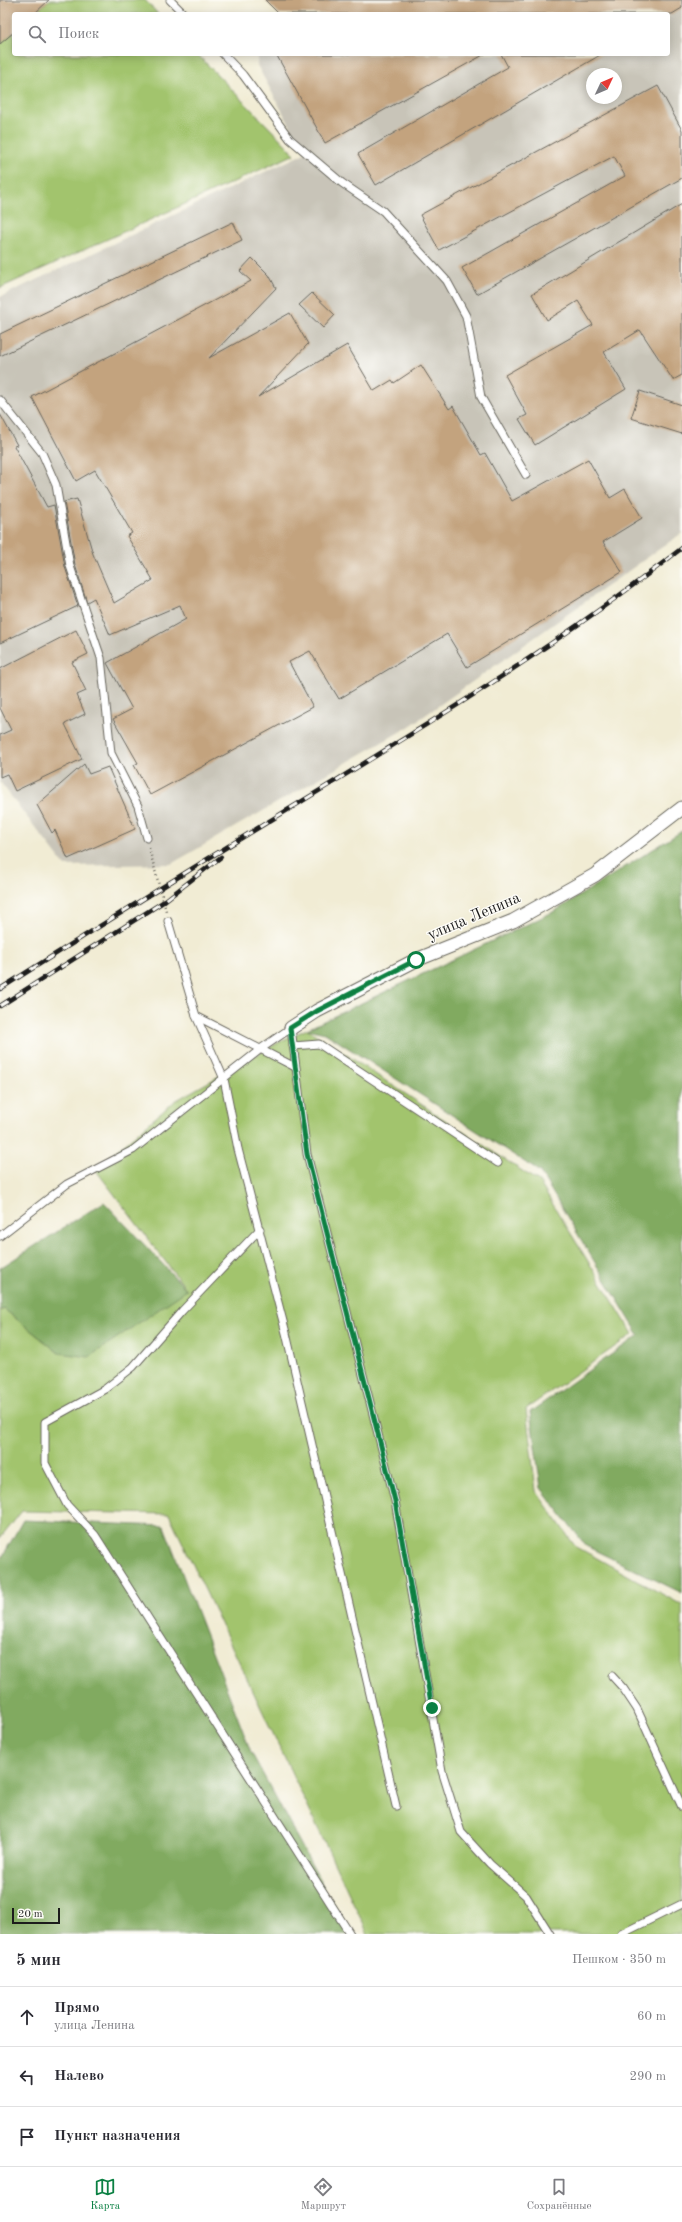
<!DOCTYPE html>
<html lang="ru">
<head>
<meta charset="utf-8">
<style>
	:root { --surface:#fff; --page:#f7f7f7; --text:#2b2b33; --muted:#7c7c81; --line:#e1e1e2; --accent:#0b8043 }
	body { margin:0; font-family:"Old Standard TT",serif; background:var(--page); color:var(--text) }
	.compass { position:absolute; left:586px; top:68px; width:36px; height:36px; border-radius:50%; background:var(--surface); box-shadow:0 2px 10px #0003; rotate:46deg }
	.scale { position:absolute; left:12px; bottom:10px; width:48px; box-sizing:border-box; padding-left:4px; border:2px solid #1c1c1c; border-top:0; font-size:11px; line-height:14px; white-space:nowrap; color:#1c1c1c; -webkit-text-stroke:3px #fdfcf7; paint-order:stroke }
	.stop { position:absolute; width:12px; height:12px; margin:-9px; border:3px solid #0b8043; border-radius:50%; background:#fff }
	.stop.end { background:#0b8043; border-color:#fff; box-shadow:0 1px 4px #0008 }
	.list { margin:0; padding:0; list-style:none }
	h2 { display:flex; justify-content:space-between; align-items:center; height:52px; margin:0; padding:0 16px; font-size:17px }
	h2 small { font-size:13px; font-weight:400; color:var(--muted) }
	.list li { display:grid; grid-template-columns:26px 1fr auto; gap:12px; align-items:center; box-sizing:border-box; height:60px; padding:0 16px; border-top:1px solid var(--line) }
	.list b { display:block; font-size:15px; white-space:nowrap }
	.list p { margin:0; font-size:13px; white-space:nowrap; color:var(--muted) }
	.list em { font-size:13px; font-style:normal; color:var(--muted) }
	.icon { flex:none; width:22px; height:22px; fill:none; stroke:currentColor; stroke-width:2; stroke-linecap:round; stroke-linejoin:round }
	.map { position:relative; flex:none; width:682px; height:1934px; overflow:hidden }
	.search { position:absolute; background:var(--surface); box-shadow:0 2px 10px #0003; left:12px; right:12px; top:12px; height:44px; display:flex; align-items:center; gap:10px; box-sizing:border-box; padding:0 14px; border-radius:4px; color:var(--muted); font-size:15px }
	.sheet { height:232px; background:var(--surface) }
	nav { display:flex; justify-content:space-around; align-items:center; box-sizing:border-box; height:56px; border-top:1px solid var(--line); background:var(--surface); font-size:11px; color:var(--muted) }
	nav a { display:grid; justify-items:center; gap:2px }
	nav .on { color:var(--accent) }
	.map>svg:first-child { display:block }
	.industrial { fill:#c8c4b8; fill-rule:evenodd }
	.green { fill:#a2c46d; stroke:#5f7044 }
	.forest { fill:#81aa60; stroke:#4e633e }
	.building { fill:#c3a37e }
	.lines { fill:none; stroke-linecap:round; stroke-linejoin:round }
	.service-casing { stroke:#67655c; stroke-width:9 }
	.minor-casing { stroke:#67655c; stroke-width:15 }
	.path { stroke:#67655c; stroke-width:2.5; stroke-dasharray:1 3; stroke-linecap:butt }
	.service { stroke:#fff; stroke-width:7 }
	.minor { stroke:#fff; stroke-width:13 }
	.rail-casing { stroke:#1c1c1c; stroke-width:4.5 }
	.rail { stroke:#fdfcf7; stroke-width:3; stroke-dasharray:9; stroke-linecap:butt }
	.route { stroke:#0b8043; stroke-width:5 }
	.labels { text-anchor:middle; dominant-baseline:central; stroke-width:3; stroke-linejoin:round; paint-order:stroke }
	.street-label { font-size:16px; fill:#1c1c1c; stroke:#fdfcf7 }
</style>
</head>
<body>
<div class="map">
<svg width="682" height="1934" viewBox="0 0 682 1934">
	<rect width="100%" height="100%" fill="#fdfcf7"/>
	<filter id="ink" filterUnits="userSpaceOnUse"><feTurbulence type="fractalNoise" baseFrequency=".025" numOctaves="2"/><feDisplacementMap in="SourceGraphic" scale="8" xChannelSelector="R" yChannelSelector="G"/><feConvolveMatrix kernelMatrix="1 2 1 2 8 2 1 2 1" color-interpolation-filters="sRGB"/></filter>
	<filter id="wash" filterUnits="userSpaceOnUse"><feTurbulence type="fractalNoise" baseFrequency=".012" numOctaves="4" result="noise"/><feDisplacementMap in="SourceGraphic" scale="16" xChannelSelector="R" yChannelSelector="G"/><feGaussianBlur stdDeviation="0.9" result="paint"/><feColorMatrix in="noise" values="0 0 0 0 0 0 0 0 0 0 0 0 0 0 0 0 0 1.4 0 .05"/><feComposite in="paint" operator="in"/></filter>
	<g filter="url(#wash)">
		<rect width="100%" height="100%" fill="#f1ecd4"/>
		<path class="industrial" d="M682,0V533L410,726L171,864L65,866L0,782V297L305,153L257,65L258,54H668V14ZM592,74H616V98H592Z"/>
		<g class="green">
			<path d="M49,0H145L158,14H34Z"/>
			<path d="M14,32V54H197L295,154L0,288V44Z"/>
			<path d="M307,1029L539,1182L633,1334L526,1409L536,1491L575,1546L682,1605V1934H368L169,1514L22,1511L0,1539V1311L4,1309L59,1353L187,1290L95,1169L175,1101L283,1040Z"/>
		</g>
		<g class="forest">
			<path d="M682,831V1310L680,1313L682,1321V1593L586,1546L541,1488L530,1412L639,1335L540,1172L325,1033L307,1029L555,911Z"/>
			<path d="M104,1202L187,1290L89,1357L59,1353L4,1309L0,1311V1268Z"/>
			<path d="M23,1520L164,1526L251,1752L349,1934H0V1561Z"/>
		</g>
		<g id="blocks">
			<g class="building">
				<path d="M0,0H49L34,14H14V32L0,44Z"/>
				<path d="M265,0H682V8L672,14H279Z"/>
				<path d="M276,54H485L325,143Z"/>
				<path d="M501,54H602L376,185L358,154L508,67Z"/>
				<path d="M658,86L682,130V178L477,294L462,268L625,176L614,156L439,250L420,215Z"/>
				<path d="M682,204V375L673,380L640,330L604,352L626,389L535,445L519,419L527,415L505,375L593,325L578,301L547,320L532,294Z"/>
				<path d="M233,222L242,240L0,356V334Z"/>
				<path d="M252,258L269,275L276,288L209,358L290,313L308,344L258,397L347,345L374,391L392,380L394,383L421,365L449,409L453,406L481,455L485,453L512,501L588,459L610,498L625,489L642,518L603,542L622,572L467,667L447,634L339,699L310,651L289,662L313,707L150,795L134,765L138,763L113,719L132,709L107,663L186,619L180,605L110,635L94,598L87,602L75,565L64,502L77,499L93,554L114,603L153,580L127,536L132,533L95,470L76,481L32,397L251,281L240,271Z"/>
				<path d="M312,293L335,315L323,328L299,305Z"/>
				<path d="M640,391L682,405V434L631,418Z"/>
				<path d="M0,414L17,445L14,446L47,507L54,505L65,567L78,606L0,643Z"/>
				<path d="M76,630L88,654L72,662L86,691L77,695L85,714L65,724L82,759L15,791L7,774L0,777V735L11,730L0,708V669Z"/>
				<path d="M84,764L89,774L108,767L135,829L68,859L55,830L52,833L37,805Z"/>
			</g>
		</g>
	</g>
	<g filter="url(#ink)">
		<use href="#blocks" fill-opacity="0" stroke="#67655c" stroke-width="1"/>
		<g class="lines">
			<defs>
				<g id="service">
					<path d="M170,0L184,14"/>
					<path d="M223,54L243,75L290,139L342,183L383,211L447,281L466,316L481,397L526,475"/>
					<path d="M0,400L42,453L56,485L70,566L101,658L111,753L138,806L147,838"/>
					<path d="M168,921L196,1016L224,1079L238,1149L286,1333L396,1806"/>
					<path d="M196,1016L295,1067"/>
					<path d="M293,1046L319,1044L498,1163"/>
					<path d="M260,1229L182,1311L133,1367L105,1389L45,1422V1463L67,1505L95,1535L350,1934"/>
					<path d="M0,1236L67,1184L133,1150L262,1048L291,1028L307,1154L395,1501L442,1771L461,1832L490,1864L526,1896L550,1934"/>
					<path d="M612,1676L623,1688L637,1709L682,1807"/>
					<path d="M621,1934L682,1904"/>
				</g>
				<path id="minor" d="M291,1028L317,1011L416,960L513,921L595,875L682,808"/>
			</defs>
			<use href="#service" class="service-casing"/>
			<use href="#minor" class="minor-casing"/>
			<path class="path" d="M149,848L166,911"/>
			<use href="#service" class="service"/>
			<use href="#minor" class="minor"/>
			<defs>
				<g id="rail">
					<path d="M0,989C84,936 168,883 253,831C399,742 547,654 682,548"/>
					<path d="M0,1006L163,902L221,857"/>
				</g>
			</defs>
			<use href="#rail" class="rail-casing"/>
			<use href="#rail" class="rail"/>
		</g>
	</g>
	<g class="lines" filter="url(#ink)">
		<path class="route" d="M416,960L317,1011L290,1028L307,1154L395,1501L432,1708"/>
	</g>
	<g class="labels">
		<g class="street-label">
			<text transform="translate(474 917) rotate(-23)">улица Ленина</text>
		</g>
	</g>
</svg>
<svg class="compass" viewBox="-18 -18 36 36"><path d="M0-13l5 13h-10z" fill="#e53935"/><path d="M0 13l5-13h-10z" fill="#7c7c81"/></svg>
<div class="scale">20 m</div>
<div class="stop" style="left:416px;top:960px"></div>
<div class="stop end" style="left:432px;top:1708px"></div>
<div class="search"><svg class="icon" aria-label="search" viewBox="0 0 24 24"><circle cx="10" cy="10" r="6"/><path d="M15 15l6 6"/></svg>Поиск</div>
</div>
<section class="sheet">
<h2>5 мин<small>Пешком · 350 m</small></h2>
<ul class="list">
<li><svg class="icon" aria-label="ahead" viewBox="0 0 24 24"><path d="M12 20V5M6 11l6-6 6 6"/></svg><div><b>Прямо</b><p>улица Ленина</p></div><em>60 m</em></li>
<li><svg class="icon" aria-label="left" viewBox="0 0 24 24"><path d="M17 20v-9H6M10 6l-5 5 5 5"/></svg><div><b>Налево</b></div><em>290 m</em></li>
<li><svg class="icon" aria-label="arrive" viewBox="0 0 24 24"><path d="M6 21V4h12l-3 4 3 4H6"/></svg><div><b>Пункт назначения</b></div></li>
</ul>
</section>
<nav>
<a class="on"><svg class="icon" aria-label="map" viewBox="0 0 24 24"><path d="M3 6l6-2 6 2 6-2v14l-6 2-6-2-6 2zM9 4v14M15 6v14"/></svg>Карта</a>
<a><svg class="icon" aria-label="directions" viewBox="0 0 24 24"><path d="M12 3l9 9-9 9-9-9zM9 14v-3h6M13 9l2 2-2 2"/></svg>Маршрут</a>
<a><svg class="icon" aria-label="saved" viewBox="0 0 24 24"><path d="M7 4h10v16l-5-4-5 4z"/></svg>Сохранённые</a>
</nav>
</body>
</html>
